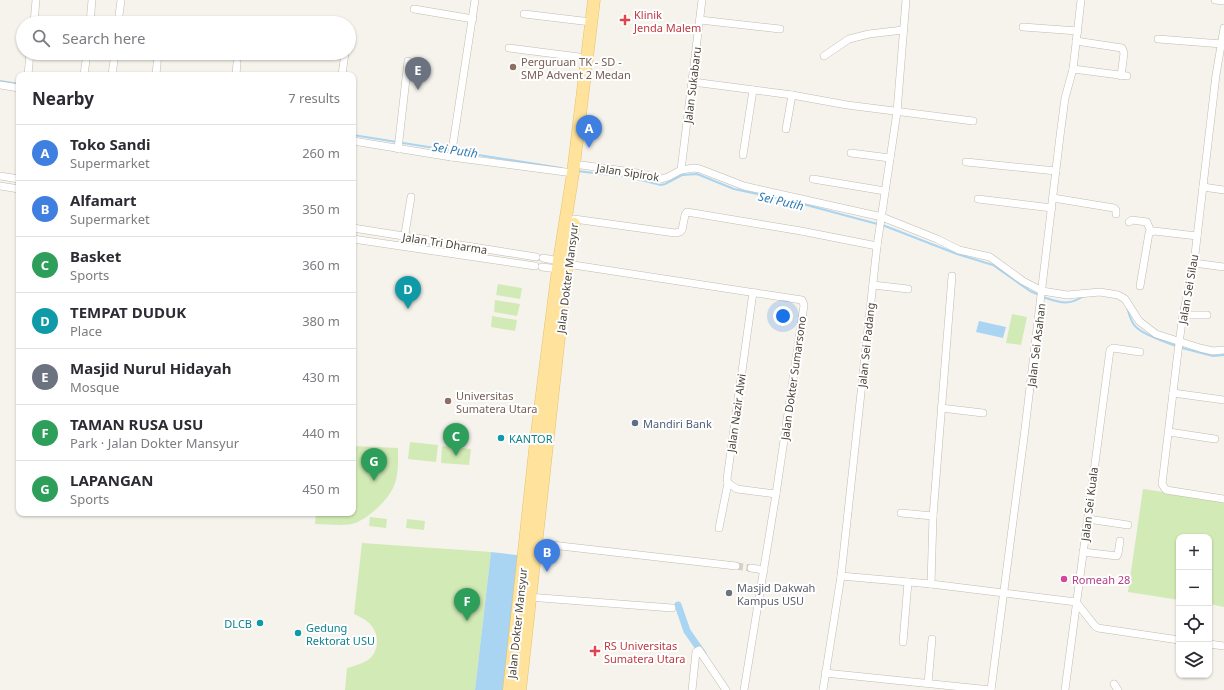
<!DOCTYPE html>
<html lang="en">
<head>
<meta charset="utf-8">
<style>
	:root { --surface:#fff; --page:#f2f2f3; --text:#2b2b33; --muted:#7c7c81; --line:#e1e1e2; --accent:#fc3f1d }
	body { margin:0; font-family:"Noto Sans",sans-serif; background:var(--page); color:var(--text) }
	.controls { position:absolute; right:12px; bottom:12px; display:grid; overflow:hidden; border-radius:8px; box-shadow:0 1px 3px #0004 }
	.controls button { width:36px; height:36px; display:grid; place-items:center; padding:0; border:0; border-bottom:1px solid var(--line); background:var(--surface); color:var(--text); font:20px sans-serif }
	.you { position:absolute; left:783px; top:316px; width:14px; height:14px; margin:-10px; border:3px solid #fff; border-radius:50%; background:#1a73e8; box-shadow:0 0 0 6px #1a73e833 }
	.badge { display:grid; place-items:center; width:26px; height:26px; border-radius:50%; background:var(--accent); color:#fff; font-size:13px; font-weight:700 }
	.pin { position:absolute; translate:-50% -33px; filter:drop-shadow(0 1px 2px #0008) }
	.pin::after { content:''; position:absolute; top:21px; width:14px; height:12px; background:inherit; clip-path:polygon(0 0,100% 0,50% 100%) }
	.list { margin:0; padding:0; list-style:none }
	h2 { display:flex; justify-content:space-between; align-items:center; height:52px; margin:0; padding:0 16px; font-size:17px }
	h2 small { font-size:13px; font-weight:400; color:var(--muted) }
	.list li { display:grid; grid-template-columns:26px 1fr auto; gap:12px; align-items:center; box-sizing:border-box; height:56px; padding:0 16px; border-top:1px solid var(--line) }
	.list b { display:block; font-size:15px; white-space:nowrap }
	.list p { margin:0; font-size:13px; white-space:nowrap; color:var(--muted) }
	.list em { font-size:13px; font-style:normal; color:var(--muted) }
	.icon { flex:none; width:22px; height:22px; fill:none; stroke:currentColor; stroke-width:2; stroke-linecap:round; stroke-linejoin:round }
	.map { position:relative; flex:none; width:1224px; height:690px; overflow:hidden }
	.search { position:absolute; background:var(--surface); box-shadow:0 1px 3px #0004; left:16px; top:16px; width:340px; height:44px; display:flex; align-items:center; gap:10px; box-sizing:border-box; padding:0 14px; border-radius:22px; color:var(--muted); font-size:15px }
	.panel { position:absolute; background:var(--surface); box-shadow:0 1px 3px #0004; left:16px; top:72px; width:340px; height:444px; border-radius:8px }
	.map>svg:first-child { display:block }
	.green { fill:#d2eab5 }
	.water { fill:#a9d4f2 }
	.lines { fill:none; stroke-linecap:round; stroke-linejoin:round }
	.stream { stroke:#a9d4f2; stroke-width:2 }
	.canal { stroke:#a9d4f2; stroke-width:7 }
	.street-tunnel { stroke:#d4d0c8; stroke-width:7; stroke-dasharray:7 3.5; stroke-linecap:butt }
	.street-casing { stroke:#c2bbae; stroke-width:8 }
	.primary-casing { stroke:#e6c16a; stroke-width:13 }
	.street { stroke:#fff; stroke-width:7 }
	.primary { stroke:#ffe39c; stroke-width:12 }
	.health-dot { fill:#e0444e; stroke:#fff; stroke-width:1.5 }
	.education-dot { fill:#8d6e63; stroke:#fff; stroke-width:1.5 }
	.service-dot { fill:#5c6f8a; stroke:#fff; stroke-width:1.5 }
	.culture-dot { fill:#0f9aa8; stroke:#fff; stroke-width:1.5 }
	.hotel-dot { fill:#d1479c; stroke:#fff; stroke-width:1.5 }
	.worship-dot { fill:#6b7280; stroke:#fff; stroke-width:1.5 }
	.labels { text-anchor:middle; dominant-baseline:central; stroke-width:4; stroke-linejoin:round; paint-order:stroke }
	.health-label { font-size:11px; fill:#be3a42; stroke:#fff; text-anchor:start }
	.education-label { font-size:11px; fill:#785e54; stroke:#fff; text-anchor:start }
	.street-label { font-size:11px; fill:#4b4439; stroke:#fff }
	.service-label { font-size:11px; fill:#4e5e75; stroke:#fff; text-anchor:start }
	.culture-label { font-size:11px; fill:#0d838f; stroke:#fff; text-anchor:start }
	.hotel-label { font-size:11px; fill:#b23c85; stroke:#fff; text-anchor:start }
	.worship-label { font-size:11px; fill:#5b616d; stroke:#fff; text-anchor:start }
	.water-label { font-size:12px; font-style:italic; fill:#2e7ab2; stroke:#fff }
</style>
</head>
<body>
<div class="map">
<svg width="1224" height="690" viewBox="0 0 1224 690">
	<rect width="100%" height="100%" fill="#f6f3ec"/>
	<g class="green">
		<path d="M498,284L522,288L520,299L496,295Z"/>
		<path d="M495,300L520,304L517,316L494,312Z"/>
		<path d="M1012,314L1027,317L1021,345L1006,343Z"/>
		<path d="M492,316L517,320L515,331L491,327Z"/>
		<path d="M410,442L438,445L436,462L408,459Z"/>
		<path d="M353,446L398,448C398,461 399,476 393,488C387,501 367,520 352,524C341,526 327,524 315,524L316,513H353Z"/>
		<path d="M442,446L471,449L469,465L441,463Z"/>
		<path d="M1143,489L1224,501V607L1209,604V537H1179V600L1128,592Z"/>
		<path d="M370,517L387,519L386,528L369,526Z"/>
		<path d="M407,519L425,521L424,530L406,528Z"/>
		<path d="M362,543L491,552L475,690H345L347,668C354,666 361,664 368,660C380,651 380,632 368,622C364,619 359,616 354,614Z"/>
	</g>
	<g class="water">
		<path d="M979,321L1006,327L1003,338L976,332Z"/>
		<path d="M491,552L524,556L509,690H475Z"/>
	</g>
	<g class="lines">
		<g class="stream">
			<path d="M0,81L19,84"/>
			<path d="M353,135L561,168"/>
			<path d="M577,171L629,177L661,185L665,184L682,175L697,174L734,189L795,202L885,226L957,254L993,265L1030,291L1039,295"/>
			<path d="M1043,297C1061,303 1068,306 1084,296"/>
			<path d="M1127,307C1129,314 1131,323 1136,327C1145,336 1164,341 1176,346"/>
			<path d="M1182,348L1213,356L1224,355"/>
		</g>
		<path class="canal" d="M678,605L687,631L703,654"/>
		<path class="street-tunnel" d="M736,566L751,568"/>
		<defs>
			<g id="street">
				<path d="M1215,0L1224,1"/>
				<path d="M414,9L473,19"/>
				<path d="M524,14L591,22"/>
				<path d="M700,20L780,29"/>
				<path d="M34,23L36,0"/>
				<path d="M90,23L92,0"/>
				<path d="M118,23L121,0"/>
				<path d="M1023,27L1078,31"/>
				<path d="M1224,28L1216,75L1194,263L1183,315L1179,343L1162,484L1166,490L1224,499"/>
				<path d="M1158,39L1222,44"/>
				<path d="M1076,41L1122,48L1124,53L1121,76"/>
				<path d="M509,48L587,58"/>
				<path d="M326,53L344,56"/>
				<path d="M824,56L849,39L869,34L903,30"/>
				<path d="M1073,69L1127,76"/>
				<path d="M28,75L30,53"/>
				<path d="M84,75L87,53"/>
				<path d="M112,75L115,53"/>
				<path d="M156,75L158,53"/>
				<path d="M236,75L237,63"/>
				<path d="M342,75L345,53"/>
				<path d="M693,82L792,95L847,105L973,121"/>
				<path d="M0,85L19,88"/>
				<path d="M786,129L792,95"/>
				<path d="M353,141L451,157L573,173"/>
				<path d="M398,149L408,61"/>
				<path d="M851,153L890,158"/>
				<path d="M743,155L753,90"/>
				<path d="M451,157L475,0"/>
				<path d="M966,162L1056,171"/>
				<path d="M581,165L632,172L661,179L668,177L681,170L694,168L700,169L744,186L882,217L937,239L959,250L990,257L1023,281L1042,291L1067,295L1100,292L1118,295L1125,299L1139,321L1156,334L1200,348L1213,351L1224,350"/>
				<path d="M681,170L702,0"/>
				<path d="M0,176L19,179"/>
				<path d="M813,179L885,191"/>
				<path d="M0,186L19,189"/>
				<path d="M1203,187L1224,190"/>
				<path d="M1053,198L1114,208L1116,210V214"/>
				<path d="M978,199L1052,208"/>
				<path d="M574,219L675,233L680,232L682,230L685,215L687,212L801,231L877,246"/>
				<path d="M1129,222L1132,220L1147,222L1151,232"/>
				<path d="M353,228L536,257"/>
				<path d="M353,239L535,266"/>
				<path d="M404,240L411,197"/>
				<path d="M543,258L559,261"/>
				<path d="M1194,263L1224,267"/>
				<path d="M567,264L802,300L804,305L776,494L744,690"/>
				<path d="M542,267L558,269"/>
				<path d="M873,285L908,289"/>
				<path d="M1140,286L1149,233L1154,231L1197,236"/>
				<path d="M753,292L727,479L728,483L737,489L776,494"/>
				<path d="M1183,315H1207"/>
				<path d="M1173,393L1224,400"/>
				<path d="M941,408L983,413"/>
				<path d="M1169,432L1215,439"/>
				<path d="M901,513L933,516"/>
				<path d="M1088,519L1128,525"/>
				<path d="M719,528L728,483"/>
				<path d="M534,543L736,566"/>
				<path d="M1083,552L1117,556L1118,554L1120,541"/>
				<path d="M751,568L764,570"/>
				<path d="M841,576L931,584L1076,602L1095,626L1098,628L1179,640"/>
				<path d="M931,584L933,516L952,276"/>
				<path d="M528,597L672,608"/>
				<path d="M903,642L908,582"/>
				<path d="M1209,644L1224,646"/>
				<path d="M825,673L991,690"/>
				<path d="M928,683L932,639"/>
				<path d="M1114,684L1118,690"/>
				<path d="M692,690L696,652L699,650L726,690"/>
				<path d="M823,690L841,576L877,246L897,112L906,0"/>
				<path d="M991,690L1025,429L1060,136L1065,98L1073,69L1081,0"/>
				<path d="M1065,690L1110,350L1113,348L1140,352"/>
			</g>
			<g id="primary">
				<path d="M509,690L536,441L559,261L573,173L594,0"/>
				<path d="M520,690L567,264L574,224"/>
			</g>
		</defs>
		<use href="#street" class="street-casing"/>
		<use href="#primary" class="primary-casing"/>
		<use href="#street" class="street"/>
		<use href="#primary" class="primary"/>
	</g>
	<g class="health-dot">
		<path d="M623 14h4v4h4v4h-4v4h-4v-4h-4v-4h4z"/>
		<path d="M593 645h4v4h4v4h-4v4h-4v-4h-4v-4h4z"/>
	</g>
	<g class="education-dot">
		<circle cx="513" cy="67" r="4"/>
		<circle cx="448" cy="401" r="4"/>
	</g>
	<circle class="service-dot" cx="635" cy="423" r="4"/>
	<g class="culture-dot">
		<circle cx="501" cy="438" r="4"/>
		<circle cx="260" cy="623" r="4"/>
		<circle cx="298" cy="633" r="4"/>
	</g>
	<circle class="hotel-dot" cx="1064" cy="579" r="4"/>
	<circle class="worship-dot" cx="729" cy="593" r="4"/>
	<g class="labels">
		<g class="health-label">
			<text x="634" y="14">Klinik<tspan x="634" dy="13">Jenda Malem</tspan></text>
			<text x="604" y="645">RS Universitas<tspan x="604" dy="13">Sumatera Utara</tspan></text>
		</g>
		<g class="education-label">
			<text x="521" y="61">Perguruan TK - SD -<tspan x="521" dy="13">SMP Advent 2 Medan</tspan></text>
			<text x="456" y="395">Universitas<tspan x="456" dy="13">Sumatera Utara</tspan></text>
		</g>
		<g class="street-label">
			<text transform="translate(692 85) rotate(-83)">Jalan Sukabaru</text>
			<text transform="translate(628 172) rotate(9)">Jalan Sipirok</text>
			<text transform="translate(445 243) rotate(9)">Jalan Tri Dharma</text>
			<text transform="translate(567 278) rotate(-83)">Jalan Dokter Mansyur</text>
			<text transform="translate(1188 289) rotate(-80)">Jalan Sei Silau</text>
			<text transform="translate(866 345) rotate(-84)">Jalan Sei Padang</text>
			<text transform="translate(1036 345) rotate(-83)">Jalan Sei Asahan</text>
			<text transform="translate(793 378) rotate(-82)">Jalan Dokter Sumarsono</text>
			<text transform="translate(736 413) rotate(-82)">Jalan Nazir Alwi</text>
			<text transform="translate(1089 504) rotate(-83)">Jalan Sei Kuala</text>
			<text transform="translate(517 623) rotate(-84)">Jalan Dokter Mansyur</text>
		</g>
		<g class="service-label">
			<text x="643" y="423">Mandiri Bank</text>
		</g>
		<g class="culture-label">
			<text x="509" y="438">KANTOR</text>
			<text x="252" y="623" text-anchor="end">DLCB</text>
			<text x="306" y="627">Gedung<tspan x="306" dy="13">Rektorat USU</tspan></text>
		</g>
		<g class="hotel-label">
			<text x="1072" y="579">Romeah 28</text>
		</g>
		<g class="worship-label">
			<text x="737" y="587">Masjid Dakwah<tspan x="737" dy="13">Kampus USU</tspan></text>
		</g>
		<g class="water-label">
			<text transform="translate(455 150) rotate(9)">Sei Putih</text>
			<text transform="translate(781 201) rotate(13)">Sei Putih</text>
		</g>
	</g>
</svg>
<div class="controls">
<button>+</button>
<button>−</button>
<button><svg class="icon" aria-label="locate" viewBox="0 0 24 24"><circle cx="12" cy="12" r="6"/><path d="M12 2v4M12 18v4M2 12h4M18 12h4"/></svg></button>
<button><svg class="icon" aria-label="layers" viewBox="0 0 24 24"><path d="M12 4l9 5-9 5-9-5zM3 14l9 5 9-5"/></svg></button>
</div>
<div class="you"></div>
<div class="pin badge" style="left:589px;top:148px;background:#3f7fe0">A</div>
<div class="pin badge" style="left:547px;top:572px;background:#3f7fe0">B</div>
<div class="pin badge" style="left:456px;top:456px;background:#2e9e5b">C</div>
<div class="pin badge" style="left:408px;top:309px;background:#0f9aa8">D</div>
<div class="pin badge" style="left:418px;top:90px;background:#6b7280">E</div>
<div class="pin badge" style="left:467px;top:621px;background:#2e9e5b">F</div>
<div class="pin badge" style="left:374px;top:481px;background:#2e9e5b">G</div>
<div class="search"><svg class="icon" aria-label="search" viewBox="0 0 24 24"><circle cx="10" cy="10" r="6"/><path d="M15 15l6 6"/></svg>Search here</div>
<section class="panel">
<h2>Nearby<small>7 results</small></h2>
<ul class="list">
<li><span class="badge" style="background:#3f7fe0">A</span><div><b>Toko Sandi</b><p>Supermarket</p></div><em>260 m</em></li>
<li><span class="badge" style="background:#3f7fe0">B</span><div><b>Alfamart</b><p>Supermarket</p></div><em>350 m</em></li>
<li><span class="badge" style="background:#2e9e5b">C</span><div><b>Basket</b><p>Sports</p></div><em>360 m</em></li>
<li><span class="badge" style="background:#0f9aa8">D</span><div><b>TEMPAT DUDUK</b><p>Place</p></div><em>380 m</em></li>
<li><span class="badge" style="background:#6b7280">E</span><div><b>Masjid Nurul Hidayah</b><p>Mosque</p></div><em>430 m</em></li>
<li><span class="badge" style="background:#2e9e5b">F</span><div><b>TAMAN RUSA USU</b><p>Park · Jalan Dokter Mansyur</p></div><em>440 m</em></li>
<li><span class="badge" style="background:#2e9e5b">G</span><div><b>LAPANGAN</b><p>Sports</p></div><em>450 m</em></li>
</ul>
</section>
</div>
</body>
</html>
